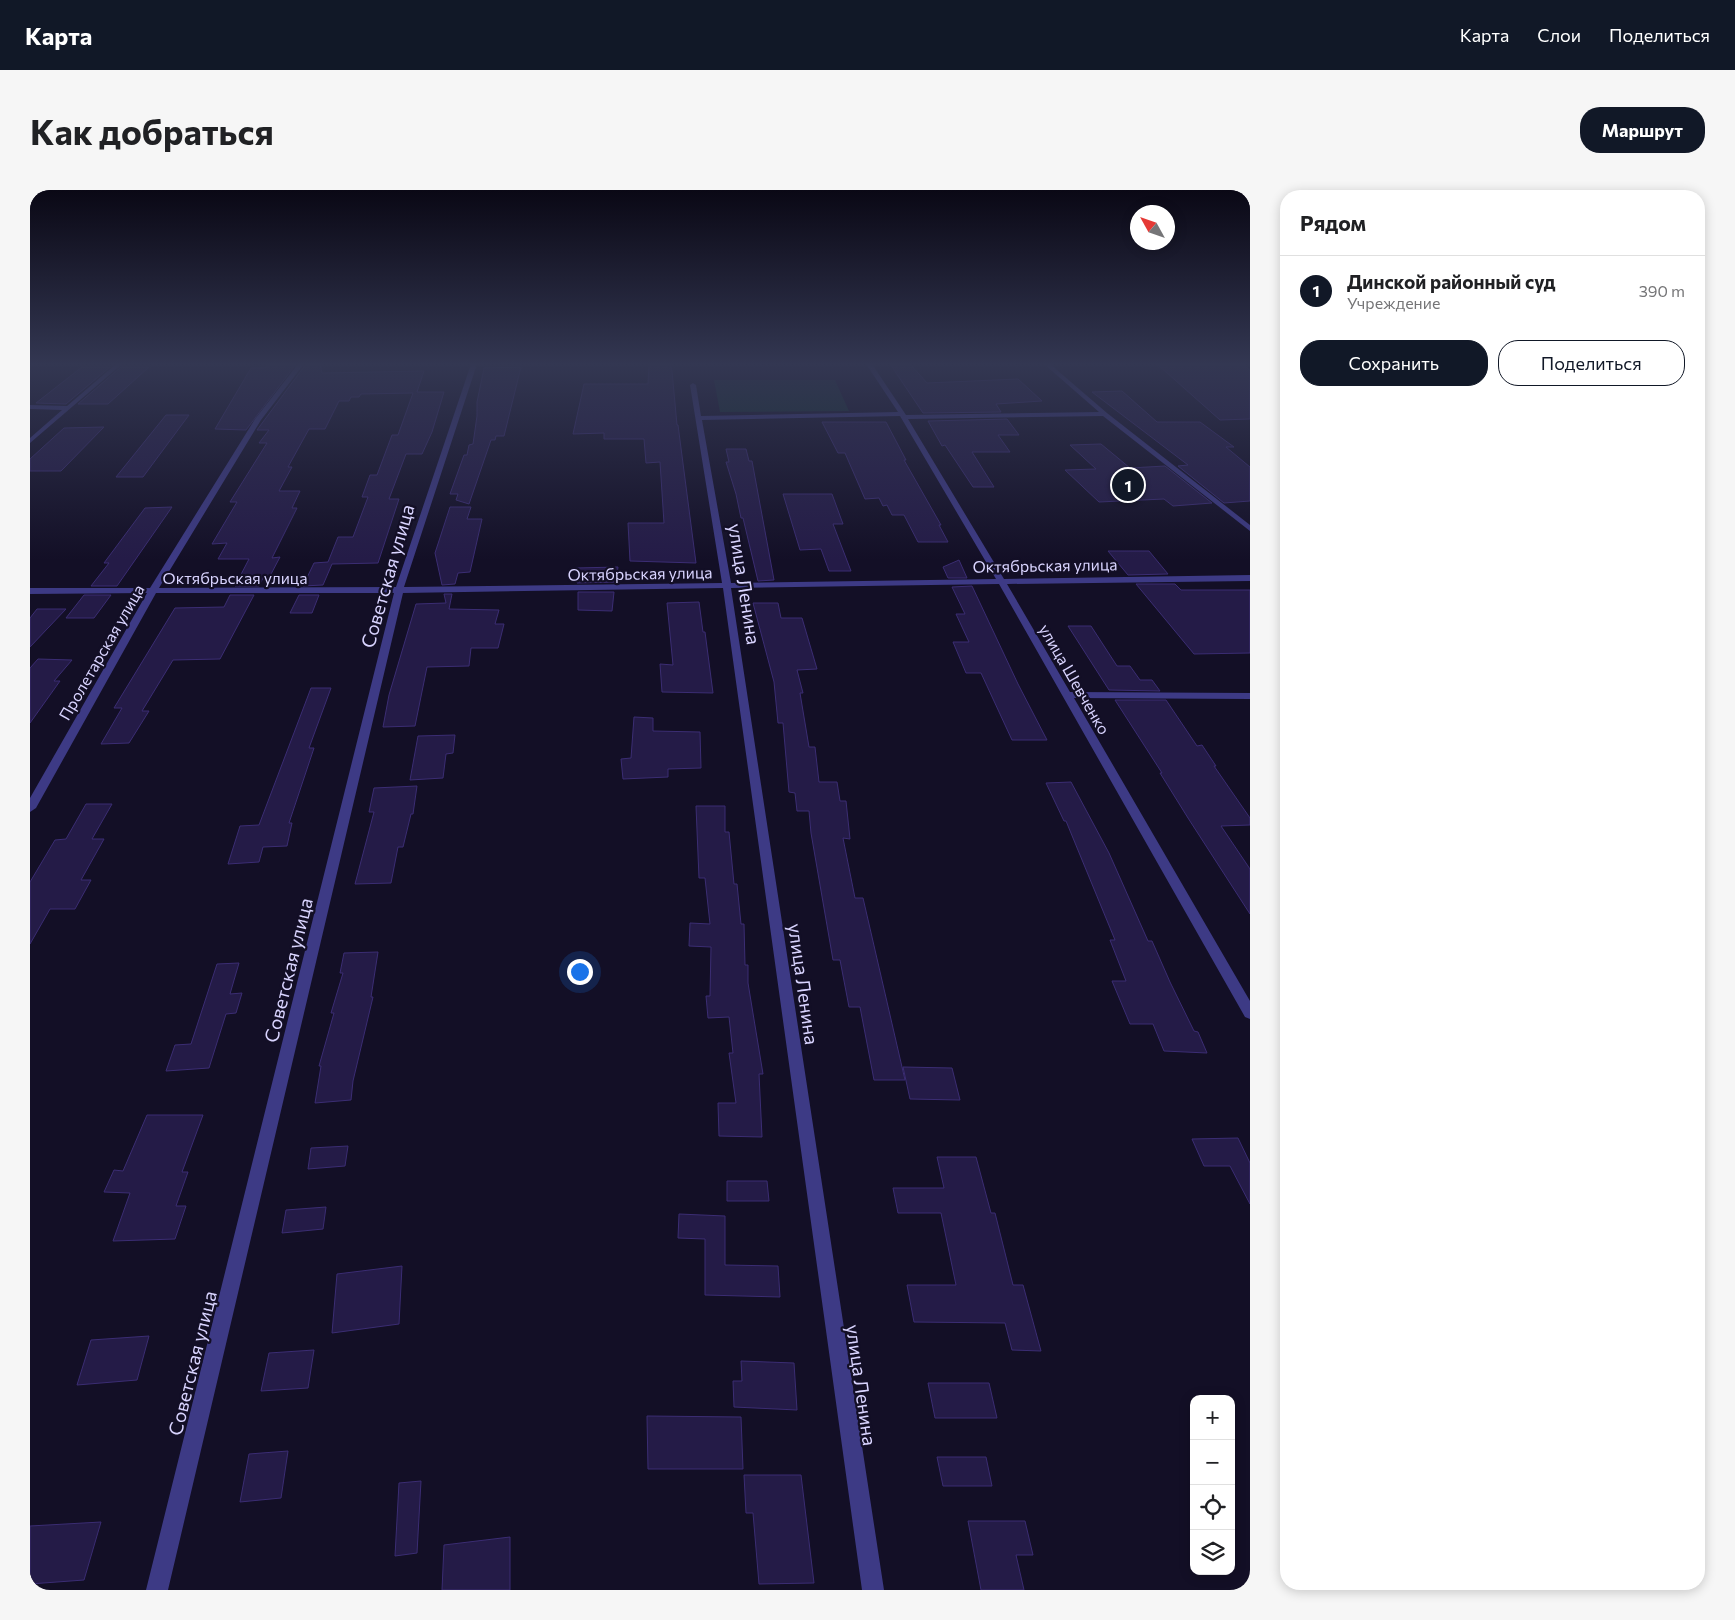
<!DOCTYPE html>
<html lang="ru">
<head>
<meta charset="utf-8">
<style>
	:root { --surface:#fff; --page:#f6f6f6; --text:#202124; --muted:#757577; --line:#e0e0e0; --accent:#111827 }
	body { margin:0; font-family:Commissioner,sans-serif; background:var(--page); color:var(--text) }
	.controls { position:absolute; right:15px; bottom:15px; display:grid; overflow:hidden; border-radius:10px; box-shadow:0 2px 12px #0003 }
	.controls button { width:45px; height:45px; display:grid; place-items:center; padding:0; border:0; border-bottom:1px solid var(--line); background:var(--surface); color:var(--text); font:25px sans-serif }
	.compass { position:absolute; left:1100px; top:15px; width:45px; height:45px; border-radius:50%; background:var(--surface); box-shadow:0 2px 12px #0003; rotate:310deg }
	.you { position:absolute; left:549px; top:781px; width:18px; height:18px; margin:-12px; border:4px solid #fff; border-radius:50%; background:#1a73e8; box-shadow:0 0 0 8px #1a73e833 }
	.badge { display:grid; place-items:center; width:32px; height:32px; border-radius:50%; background:var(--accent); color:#fff; font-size:16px; font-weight:700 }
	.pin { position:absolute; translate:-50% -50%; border:2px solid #fff; box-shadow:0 1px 5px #0006 }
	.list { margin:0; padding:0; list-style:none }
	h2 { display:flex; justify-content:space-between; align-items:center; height:65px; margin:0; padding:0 20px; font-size:21px }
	h2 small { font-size:16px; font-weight:400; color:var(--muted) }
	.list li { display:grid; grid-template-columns:32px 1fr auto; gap:15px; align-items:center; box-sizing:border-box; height:70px; padding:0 20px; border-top:1px solid var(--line) }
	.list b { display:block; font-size:19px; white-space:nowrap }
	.list p { margin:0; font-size:16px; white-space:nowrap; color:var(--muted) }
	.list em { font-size:16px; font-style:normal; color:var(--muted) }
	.actions { display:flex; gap:10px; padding:15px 20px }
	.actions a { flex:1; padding:11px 0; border:1px solid var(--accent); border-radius:20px; text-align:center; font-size:18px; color:var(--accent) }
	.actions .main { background:var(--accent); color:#fff }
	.icon { flex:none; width:28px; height:28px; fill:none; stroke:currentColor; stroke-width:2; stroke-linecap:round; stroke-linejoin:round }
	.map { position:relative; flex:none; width:1220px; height:1400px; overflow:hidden; border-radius:20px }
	header { display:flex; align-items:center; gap:30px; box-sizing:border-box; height:70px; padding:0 25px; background:var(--accent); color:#fff }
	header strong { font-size:24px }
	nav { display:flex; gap:28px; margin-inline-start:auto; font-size:18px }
	.intro { display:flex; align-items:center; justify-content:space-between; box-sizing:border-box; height:120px; padding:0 30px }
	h1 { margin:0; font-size:35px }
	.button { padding:12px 22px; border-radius:20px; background:var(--accent); color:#fff; font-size:18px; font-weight:700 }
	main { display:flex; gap:30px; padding:0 30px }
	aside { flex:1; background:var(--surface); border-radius:20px; box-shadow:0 2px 12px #0003 }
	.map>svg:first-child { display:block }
	.green { fill:#12302f }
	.building { fill:#241b47; stroke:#3b2d73 }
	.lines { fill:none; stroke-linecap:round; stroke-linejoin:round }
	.minor { fill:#3d3a85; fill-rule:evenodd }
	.labels { text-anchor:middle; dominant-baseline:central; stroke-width:4.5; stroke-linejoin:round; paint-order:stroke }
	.far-street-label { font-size:16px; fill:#d9d4ff; stroke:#130f26 }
	.street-label { font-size:19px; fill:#d9d4ff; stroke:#130f26 }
</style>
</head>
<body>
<header>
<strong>Карта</strong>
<nav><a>Карта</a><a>Слои</a><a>Поделиться</a></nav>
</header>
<div class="intro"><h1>Как добраться</h1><a class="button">Маршрут</a></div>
<main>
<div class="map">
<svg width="1220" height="1400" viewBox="0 0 1220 1400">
	<rect width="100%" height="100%" fill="#130f26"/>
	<path class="green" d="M684,190H805L819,221L690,222Z"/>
	<g class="building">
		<path d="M238,174H266L216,240L185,239L221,178H235Z"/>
		<path d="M276,174H290L292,183L394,181L387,202H414L402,242L392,264H376L359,309H369L348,373L302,374L293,395L273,396L284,373L298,372L308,347H323L338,307H332L340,285H347L362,245H368L383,203L331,204L329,207H321L319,211H309L295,239H279L258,277H262L249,301H270L262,318H267L242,368L250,367L240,386H234L229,396H205L219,369H188L197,353L182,354L207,312H200L237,253H229L239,240H227Z"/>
		<path d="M619,174H640L642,181L647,235H648L666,373L600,371L598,333H634L630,272L616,273L614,249H574V243L543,244L554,194H618Z"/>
		<path d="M860,174H880L897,193L988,189L1012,211L966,214L971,222L893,223Z"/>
		<path d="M1127,174H1212L1220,180V229L1190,230Z"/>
		<path d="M52,177H80L36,214L6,213Z"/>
		<path d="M91,177H119L78,214H48Z"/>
		<path d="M491,177L474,246H466L465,250H461L439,314L426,310L428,304H420L434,265H437L439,255L443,254L447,226V212L454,178Z"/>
		<path d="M1092,201L1127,232H1170L1204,257H1196L1220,277V311L1194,313L1148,276L1158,275L1062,202Z"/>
		<path d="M136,225H159L113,287H86Z"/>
		<path d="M977,229L989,245H968L980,262H942L964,297H943L915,255L912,256L898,231Z"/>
		<path d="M792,232H856L876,270H874L911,335H909L918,352H888L874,325H862L857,315L853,316L849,308L835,309L815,263H808Z"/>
		<path d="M74,237L31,281H0V269L34,238Z"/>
		<path d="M1071,254L1100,278L1135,276L1182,313L1143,316L1134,309L1069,312L1035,280L1066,279L1040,255Z"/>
		<path d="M696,259H716L719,271H722L744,390L728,391L713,328H711L706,304L696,272H699Z"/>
		<path d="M753,304H802L813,334H803L821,381H799L791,359L770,360Z"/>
		<path d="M142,317L87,396H61L79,373H74L115,318Z"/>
		<path d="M420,317H441L437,329H452L440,382L428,383L425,394L412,395L405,363Z"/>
		<path d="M1078,361H1119L1138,384L1098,385Z"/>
		<path d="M929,370L937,388H918L913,377Z"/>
		<path d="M588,377L586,392L547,393L546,378Z"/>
		<path d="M1106,394H1145L1151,400H1220V463L1164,464Z"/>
		<path d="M942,396L988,494L1017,550H982L951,483H936L923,452H939L926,424H935L922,397Z"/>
		<path d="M548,402H584L582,421L548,420Z"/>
		<path d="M414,404H422L419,419L469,420L465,434H474L468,458H441L439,476L397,477L385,536L353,537L359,505L386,414L416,413Z"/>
		<path d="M54,405H81L64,428H36Z"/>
		<path d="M200,405H224L190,469L143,470L112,521H119L99,553L71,554L92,518H84L145,418L194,417Z"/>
		<path d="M269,405H289L282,423H260Z"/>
		<path d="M669,412L673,442H675L683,503L632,502L630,474L643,475L637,413Z"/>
		<path d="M723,413H748L751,428H772L787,479L767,480L773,503H770L779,557H785L789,592H807L810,611H816L820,649L813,648L825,708H833L875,890H844L830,817H819L810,770H803L781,643L779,621H767L765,603L759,602L753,533H748L744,492Z"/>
		<path d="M7,419H36L0,457V428Z"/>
		<path d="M1038,436H1061L1087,476H1100L1110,490H1122L1130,501L1079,500Z"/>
		<path d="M8,469L42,470L24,491H30L0,533V478Z"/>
		<path d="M281,498H301L279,558H284L259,633H262L257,656L233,657L229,672L198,674L210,636L229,635Z"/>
		<path d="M1085,510H1136L1167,556L1172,555L1186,576H1184L1220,628V635L1191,636L1220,679V724L1158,628L1130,583H1132Z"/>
		<path d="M604,527L623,528V541L670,542L671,578L638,579V587L593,589L591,569L601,568Z"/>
		<path d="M425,545L423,563L416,564L413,588L380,590L388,546Z"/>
		<path d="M1041,592L1079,663L1118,751H1122L1140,792L1164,841L1168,842L1177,863L1134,861L1123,834H1100L1082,791H1096L1080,750H1085L1036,631H1034L1016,593Z"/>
		<path d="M387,596L383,624H381L373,657H368L361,693L325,694L344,622H339L344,598Z"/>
		<path d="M56,614H82L62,649H74L51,690H61L45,719H20L0,754V692L25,650L36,649Z"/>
		<path d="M666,616H695V642H699L704,694H707L711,734H714L715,775H718V793L733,884H729L732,947L689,946L688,913H706L699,863H703L699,827L678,828L676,806H680L681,757L659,756L660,733L680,734L675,688H669Z"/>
		<path d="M348,762L341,807H343L323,891L321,910L285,913L291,876H289L304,823H301L313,783H310L314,763Z"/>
		<path d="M209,773L200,804L212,803L206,823L196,824L179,878L136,881L145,855L161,854L187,774Z"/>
		<path d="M873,877L922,878L930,910L880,909Z"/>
		<path d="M117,925H173L152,982H158L146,1016H156L145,1049L83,1051L100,1003L74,1002L84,980L93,981Z"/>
		<path d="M1208,948L1220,973V1014L1200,976H1174L1162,949Z"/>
		<path d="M318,956L315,976L278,979L281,958Z"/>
		<path d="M907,967H946L961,1023H965L983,1095H993L1011,1161L982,1160L975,1133L884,1132L877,1095H926L911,1023H868L863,998H914Z"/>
		<path d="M697,991H737L739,1011H697Z"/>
		<path d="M296,1017L293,1039L252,1043L256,1020Z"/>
		<path d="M649,1024L695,1026V1075L748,1076L750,1107L675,1105V1049L648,1048Z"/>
		<path d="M372,1076L369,1134L302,1143L307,1084Z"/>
		<path d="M119,1146L107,1190L47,1195L61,1150Z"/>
		<path d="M284,1160L278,1198L231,1201L239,1163Z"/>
		<path d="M711,1171L764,1173L767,1220L704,1217L703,1191H712Z"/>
		<path d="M898,1193H959L967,1228H905Z"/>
		<path d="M617,1226L711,1227L713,1279H618Z"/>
		<path d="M258,1261L251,1308L210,1312L219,1264Z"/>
		<path d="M907,1267H956L962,1296H913Z"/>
		<path d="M714,1285H771L784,1393L729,1394L723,1323H716Z"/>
		<path d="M391,1291L387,1363L365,1366L369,1293Z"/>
		<path d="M938,1331H995L1003,1365H986L994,1400H951Z"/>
		<path d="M71,1332L54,1390L0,1394V1336Z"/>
		<path d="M480,1347V1400H412L414,1355Z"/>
	</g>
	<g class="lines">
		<g class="minor">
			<path d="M86,174H92L0,253V248L32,220L0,219V215L37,216Z"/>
			<path d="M268,174H274L231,230L129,398L366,397L441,174H447L374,397L692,393L660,195L663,193L666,195L671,226L868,222L836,174H842L876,225L1069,222L1014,174H1020L1077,223L1220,335V341L1073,226L878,229L974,389L1220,385V391L977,394L1040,502L1220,503V509L1044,508L1220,811V829L1215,827L969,394L701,398L854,1400H832L693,398L373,403L138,1400H116L364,403H126L6,618L0,622V608L117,403L0,404V398H120L225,229ZM870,226L966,389L701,393L672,230Z"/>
		</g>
	</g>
	<linearGradient id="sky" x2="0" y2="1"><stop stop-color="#0a0815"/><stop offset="0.47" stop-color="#333752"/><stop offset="1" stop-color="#333752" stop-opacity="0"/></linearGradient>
	<rect width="1220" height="370" fill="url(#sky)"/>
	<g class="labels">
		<g class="far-street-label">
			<text transform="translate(1015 375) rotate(-1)">Октябрьская улица</text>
			<text transform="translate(610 383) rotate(-1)">Октябрьская улица</text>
			<text x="205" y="387">Октябрьская улица</text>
			<text transform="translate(71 462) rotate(-60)">Пролетарская улица</text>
			<text transform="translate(1045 489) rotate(60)">улица Шевченко</text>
		</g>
		<g class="street-label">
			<text transform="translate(357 386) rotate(-74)">Советская улица</text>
			<text transform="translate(715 394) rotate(81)">улица Ленина</text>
			<text transform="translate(258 780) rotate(-76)">Советская улица</text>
			<text transform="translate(774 794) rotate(82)">улица Ленина</text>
			<text transform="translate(162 1173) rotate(-76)">Советская улица</text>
			<text transform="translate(832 1195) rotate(82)">улица Ленина</text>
		</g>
	</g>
</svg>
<div class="controls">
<button>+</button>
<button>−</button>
<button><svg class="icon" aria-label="locate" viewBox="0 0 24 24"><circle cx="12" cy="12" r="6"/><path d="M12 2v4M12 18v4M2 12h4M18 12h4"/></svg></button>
<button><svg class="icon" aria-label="layers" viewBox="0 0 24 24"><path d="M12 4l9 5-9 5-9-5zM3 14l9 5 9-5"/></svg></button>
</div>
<svg class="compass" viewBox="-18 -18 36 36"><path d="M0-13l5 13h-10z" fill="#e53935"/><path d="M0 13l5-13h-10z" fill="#757577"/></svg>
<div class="you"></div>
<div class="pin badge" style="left:1098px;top:295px">1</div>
</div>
<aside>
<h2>Рядом<small></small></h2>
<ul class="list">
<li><span class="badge">1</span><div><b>Динской районный суд</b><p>Учреждение</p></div><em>390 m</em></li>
</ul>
<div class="actions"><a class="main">Сохранить</a><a>Поделиться</a></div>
</aside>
</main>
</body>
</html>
